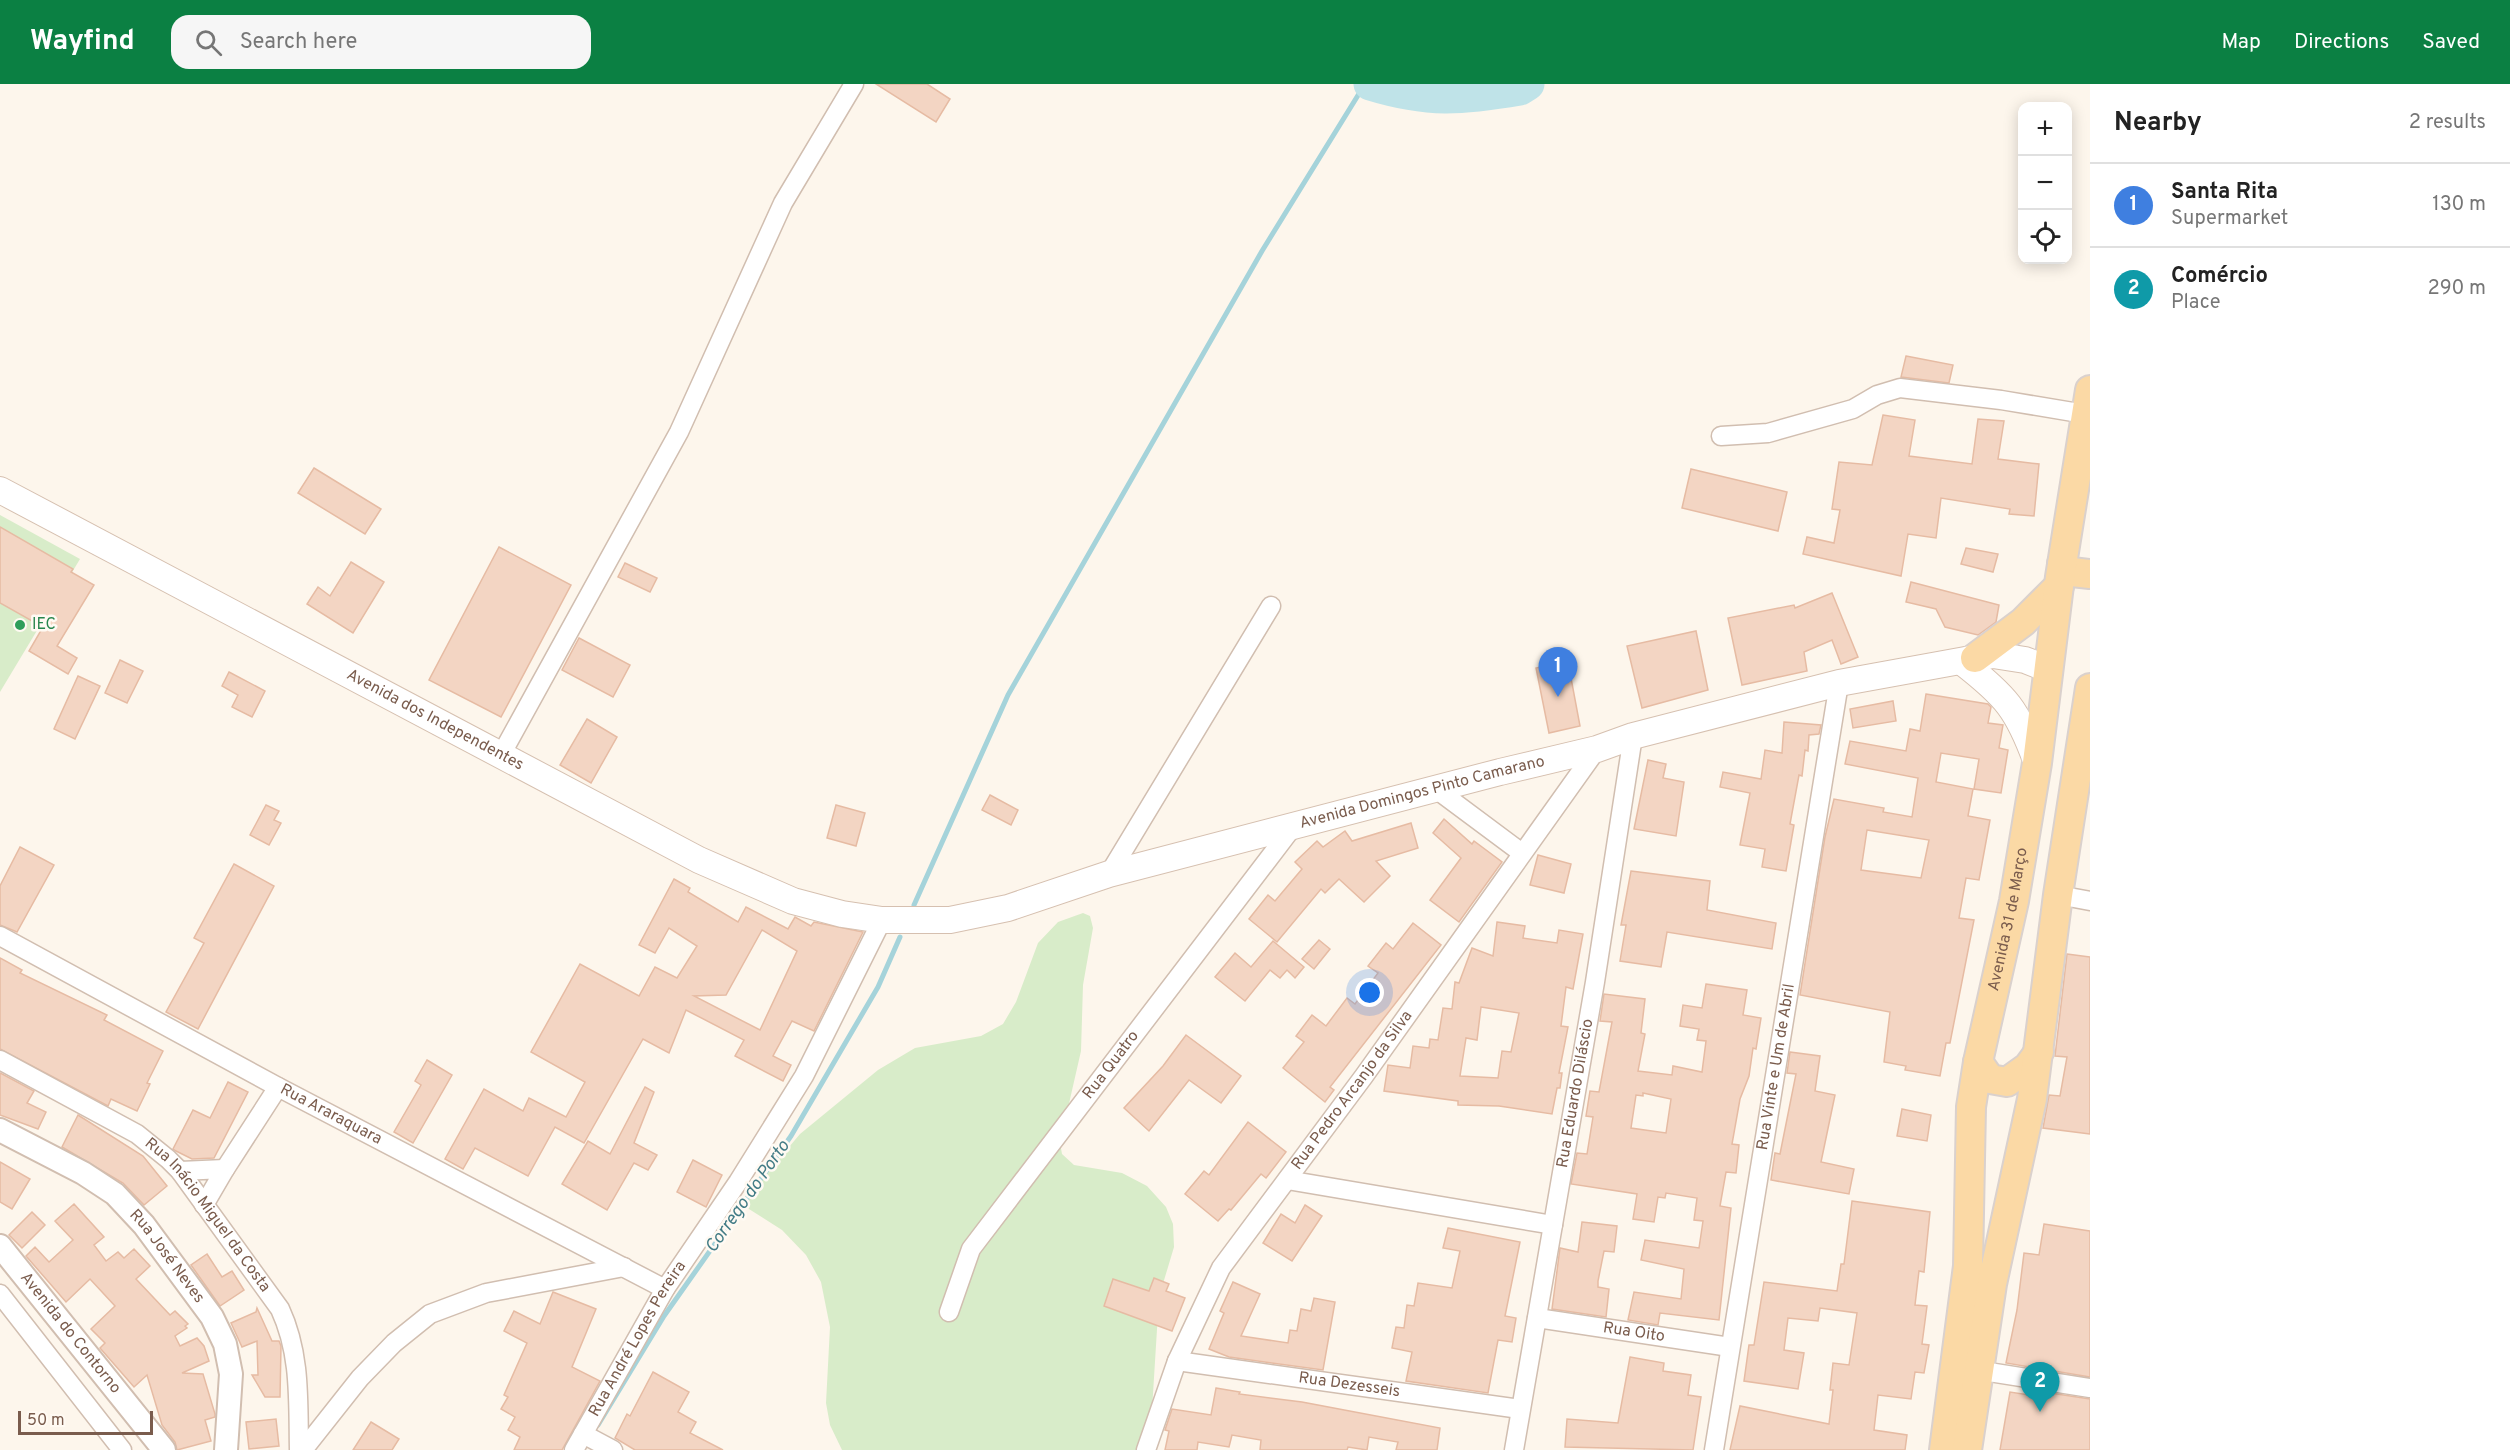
<!DOCTYPE html>
<html lang="en">
<head>
<meta charset="utf-8">
<style>
	:root { --surface:#fff; --page:#f6f6f6; --text:#222; --muted:#767676; --line:#e0e0e0; --accent:#0b8043 }
	body { margin:0; font-family:Overpass,sans-serif; background:var(--page); color:var(--text) }
	.controls { position:absolute; right:18px; top:18px; display:grid; overflow:hidden; border-radius:12px; box-shadow:0 3px 15px #0003 }
	.controls button { width:54px; height:54px; display:grid; place-items:center; padding:0; border:0; border-bottom:2px solid var(--line); background:var(--surface); color:var(--text); font:30px sans-serif }
	.scale { position:absolute; left:18px; bottom:15px; width:135px; box-sizing:border-box; padding-left:6px; border:3px solid #7a5c4d; border-top:0; font-size:16px; line-height:21px; white-space:nowrap; color:#7a5c4d; -webkit-text-stroke:4px #fffaf3; paint-order:stroke }
	.you { position:absolute; left:1370px; top:909px; width:21px; height:21px; margin:-15px; border:4px solid #fff; border-radius:50%; background:#1a73e8; box-shadow:0 0 0 9px #1a73e833 }
	.badge { display:grid; place-items:center; width:39px; height:39px; border-radius:50%; background:var(--accent); color:#fff; font-size:20px; font-weight:700 }
	.pin { position:absolute; translate:-50% -50px; filter:drop-shadow(0 2px 3px #0008) }
	.pin::after { content:''; position:absolute; top:32px; width:21px; height:18px; background:inherit; clip-path:polygon(0 0,100% 0,50% 100%) }
	.list { margin:0; padding:0; list-style:none }
	h2 { display:flex; justify-content:space-between; align-items:center; height:78px; margin:0; padding:0 24px; font-size:26px }
	h2 small { font-size:20px; font-weight:400; color:var(--muted) }
	.list li { display:grid; grid-template-columns:39px 1fr auto; gap:18px; align-items:center; box-sizing:border-box; height:84px; padding:0 24px; border-top:2px solid var(--line) }
	.list b { display:block; font-size:22px; white-space:nowrap }
	.list p { margin:0; font-size:20px; white-space:nowrap; color:var(--muted) }
	.list em { font-size:20px; font-style:normal; color:var(--muted) }
	.icon { flex:none; width:33px; height:33px; fill:none; stroke:currentColor; stroke-width:2; stroke-linecap:round; stroke-linejoin:round }
	.map { position:relative; flex:none; width:2090px; height:1366px; overflow:hidden }
	header { display:flex; align-items:center; gap:36px; box-sizing:border-box; height:84px; padding:0 30px; background:var(--accent); color:#fff }
	header strong { font-size:28px }
	nav { display:flex; gap:33px; margin-inline-start:auto; font-size:21px }
	.search { width:420px; height:54px; background:var(--page); display:flex; align-items:center; gap:15px; box-sizing:border-box; padding:0 21px; border-radius:18px; color:var(--muted); font-size:22px }
	main { display:flex }
	aside { flex:1; background:var(--surface) }
	.map>svg:first-child { display:block }
	.green { fill:#d8ecc9 }
	.lines { fill:none; stroke-linecap:round; stroke-linejoin:round }
	.stream { stroke:#a5d3da; stroke-width:5 }
	.river { stroke:#bfe3e8; stroke-width:33 }
	.building { fill:#f3d5c3; stroke:#e6bba3; stroke-width:1.5; fill-rule:evenodd }
	.minor-casing { stroke:#d1beb0; stroke-width:21 }
	.tertiary-casing { stroke:#d1beb0; stroke-width:26 }
	.secondary-casing { stroke:#d6c0b0; stroke-width:28 }
	.primary-casing { stroke:#dad1cd; stroke-width:32 }
	.minor { stroke:#fff; stroke-width:18 }
	.tertiary { stroke:#fff; stroke-width:22 }
	.secondary { stroke:#fff; stroke-width:26 }
	.primary { stroke:#fbd9a5; stroke-width:28 }
	.leisure-dot { fill:#2e9e5b; stroke:#fffaf3; stroke-width:2 }
	.labels { text-anchor:middle; dominant-baseline:central; stroke-width:5; stroke-linejoin:round; paint-order:stroke }
	.leisure-label { font-size:16px; fill:#27864d; stroke:#fffaf3; text-anchor:start }
	.street-label { font-size:16px; fill:#7a5c4d; stroke:#fffaf3 }
	.water-label { font-size:18px; font-style:italic; fill:#437c86; stroke:#fffaf3 }
</style>
</head>
<body>
<header>
<strong>Wayfind</strong>
<div class="search"><svg class="icon" aria-label="search" viewBox="0 0 24 24"><circle cx="10" cy="10" r="6"/><path d="M15 15l6 6"/></svg>Search here</div>
<nav><a>Map</a><a>Directions</a><a>Saved</a></nav>
</header>
<main>
<div class="map">
<svg width="2090" height="1366" viewBox="0 0 2090 1366">
	<rect width="100%" height="100%" fill="#fdf6ec"/>
	<g class="green">
		<path d="M0,431L80,475L0,608Z"/>
		<path d="M1083,829L1090,832L1093,844L1083,901L1081,967L1060,1059L1062,1070L1074,1081L1122,1089L1147,1102L1166,1123L1173,1140L1174,1163L1159,1213L1151,1342L1153,1366H842L830,1341L826,1319L830,1243L821,1198L806,1171L782,1146L741,1120L800,1050L878,986L915,964L981,952L1003,940L1016,918L1038,859L1058,838Z"/>
	</g>
	<g class="lines">
		<g class="stream">
			<path d="M914,821L1008,611L1262,167L1365,0"/>
			<path d="M598,1341L664,1232L791,1052L878,903L900,853"/>
		</g>
		<path class="river" d="M1370,0C1429,18 1461,15 1520,5L1528,0"/>
	</g>
	<g class="building">
		<path d="M876,0H927L950,15L936,38Z"/>
		<path d="M1906,272L1953,281L1949,299L1901,293Z"/>
		<path d="M1883,331L1915,336L1909,372L1972,380L1978,335L2004,337L1998,375L2039,380L2034,432L2009,430L2010,425L1941,414L1936,454L1908,450L1901,492L1803,470L1807,453L1834,459L1840,426L1832,425L1839,378L1872,381Z"/>
		<path d="M314,384L381,425L365,450L298,409Z"/>
		<path d="M1691,385L1787,408L1778,447L1682,424Z"/>
		<path d="M0,443L73,485L71,488L94,501L57,562L77,574L68,590L29,567L43,543L0,519Z"/>
		<path d="M499,463L571,501L501,633L429,596Z"/>
		<path d="M1966,464L1998,470L1993,488L1961,480Z"/>
		<path d="M351,478L384,498L353,549L307,520L318,503L330,512Z"/>
		<path d="M625,479L657,494L650,508L618,493Z"/>
		<path d="M1911,498L1999,521L1996,538L1978,551L1945,543L1936,525L1906,518Z"/>
		<path d="M1832,509L1858,573L1841,580L1832,556L1804,568L1807,587L1742,601L1728,534L1794,521L1795,524Z"/>
		<path d="M1696,547L1708,606L1642,624L1627,562Z"/>
		<path d="M579,554L630,581L613,613L562,586Z"/>
		<path d="M120,576L143,587L127,619L105,609Z"/>
		<path d="M1568,578L1580,642L1549,649L1536,584Z"/>
		<path d="M229,588L265,607L252,633L232,623L238,611L222,602Z"/>
		<path d="M78,592L100,602L75,655L54,645Z"/>
		<path d="M1926,610L1988,620L1991,623L1988,639L2003,641L1999,664L2008,666L2001,709L1974,705L1979,675L1941,669L1936,698L1973,705L1968,732L1990,736L1979,796L1966,794L1959,834L1974,836L1950,959H1946L1940,992L1905,986L1906,982L1884,978L1890,928L1800,911L1825,753L1834,715L1884,724L1883,728L1912,733L1918,694L1845,680L1850,657L1906,667L1910,645L1920,647ZM1867,746L1929,756L1921,794L1861,786Z"/>
		<path d="M1893,617L1896,637L1853,644L1850,625Z"/>
		<path d="M587,635L617,653L591,699L560,681Z"/>
		<path d="M1784,638L1821,641L1819,650L1809,651L1808,667L1805,666L1802,692L1799,691L1790,740L1794,741L1786,787L1762,783L1765,765L1740,761L1750,709L1720,703L1723,688L1761,695L1765,666L1782,669Z"/>
		<path d="M1648,676L1666,680L1663,694L1684,698L1676,752L1634,745Z"/>
		<path d="M990,711L1018,726L1011,741L982,726Z"/>
		<path d="M266,721L279,727L274,736L281,739L269,761L250,751Z"/>
		<path d="M836,721L865,729L856,762L827,754Z"/>
		<path d="M1444,735L1472,760L1474,757L1502,778L1459,838L1430,816L1461,774L1433,749Z"/>
		<path d="M1411,739L1418,764L1376,777L1390,792L1364,818L1339,795L1325,809L1321,805L1277,858L1249,835L1268,811L1275,817L1302,785L1295,778L1317,757L1323,763L1345,747L1352,757Z"/>
		<path d="M20,763L54,781L17,848L0,841V802Z"/>
		<path d="M1538,771L1571,780L1564,809L1530,801Z"/>
		<path d="M234,780L274,802L198,945L166,928L204,859L194,854Z"/>
		<path d="M1631,787L1710,797L1707,826L1776,839L1772,865L1667,848L1661,883L1620,877L1626,841H1621Z"/>
		<path d="M674,795L690,804L688,808L738,838L746,823L788,845L795,833L811,842L814,838L863,848L814,947L792,937L773,972L791,981L783,997L735,972L744,956L686,926L669,969L643,955L584,1059L555,1043L528,1092L475,1064L463,1085L445,1075L484,1005L523,1027L529,1014L566,1033L585,998L531,968L580,880L639,912L655,883L677,894L697,862L669,844L655,869L639,861ZM762,846L797,867L760,946L694,912L726,911Z"/>
		<path d="M1497,838L1525,842L1523,854L1557,859L1559,846L1583,850L1573,905L1566,903L1561,942L1568,943L1559,989H1562L1560,1004H1557L1552,1030L1499,1022L1458,1021V1017L1384,1007L1388,981L1410,984L1413,962L1429,964L1430,955L1438,956L1443,924L1452,925L1455,898L1459,899L1472,864L1493,872ZM1481,923L1519,929L1511,968L1502,967L1498,994L1460,992L1466,954L1477,956Z"/>
		<path d="M1413,839L1441,861L1330,1003L1334,1006L1325,1018L1283,984L1304,958L1296,952L1312,931L1326,942L1347,914L1355,920L1378,889L1368,882L1386,859L1393,865Z"/>
		<path d="M1319,856L1330,865L1314,885L1302,875Z"/>
		<path d="M1273,857L1304,883L1295,894L1287,886L1280,894L1270,886L1245,917L1215,893L1235,869L1251,883Z"/>
		<path d="M2067,870L2090,873V1050L2043,1044L2049,1011L2060,1012L2067,973L2055,972Z"/>
		<path d="M0,874L22,886L20,889L107,931L104,936L163,967L147,999L150,1000L137,1027L111,1015L108,1022L0,965Z"/>
		<path d="M1706,900L1747,906L1743,931L1761,934L1756,965L1753,964L1749,992L1740,1015L1732,1060L1739,1061L1736,1089L1726,1088L1720,1122L1731,1124L1719,1236L1660,1229L1658,1241L1628,1236L1634,1208L1681,1215L1684,1185L1641,1176L1645,1156L1699,1164L1703,1137L1694,1136L1697,1114L1666,1109L1665,1114L1658,1113L1654,1138L1633,1135L1637,1110L1571,1100L1577,1069L1587,1070L1593,1033L1586,1032L1590,1007L1599,1008L1612,938L1600,937L1604,910L1645,915L1641,949L1645,950L1638,987L1672,991L1673,982L1702,988L1706,957L1697,956L1699,945L1680,942L1683,921L1702,924ZM1643,1009L1671,1015L1666,1049L1631,1044L1636,1011L1643,1012Z"/>
		<path d="M1186,951L1241,992L1221,1019L1189,996L1149,1047L1124,1024L1163,982Z"/>
		<path d="M1790,968L1820,972L1815,1007L1835,1011L1821,1078L1854,1085L1849,1110L1771,1096L1775,1069L1780,1070L1796,990L1787,989Z"/>
		<path d="M427,976L452,991L413,1059L394,1048L421,1001L415,997Z"/>
		<path d="M0,989L34,1007L27,1019L46,1028L38,1045L0,1031Z"/>
		<path d="M228,998L248,1008L214,1074L192,1075L176,1067L173,1065L193,1026L210,1034Z"/>
		<path d="M645,1003L654,1008L634,1059L657,1071L648,1086L634,1079L607,1126L562,1100L588,1057L610,1070Z"/>
		<path d="M1902,1025L1931,1031L1927,1057L1897,1052Z"/>
		<path d="M78,1031L143,1072L167,1102L144,1121L123,1099L62,1063Z"/>
		<path d="M1248,1038L1286,1068L1266,1094L1261,1090L1231,1126L1229,1125L1218,1137L1185,1110L1204,1087L1209,1091Z"/>
		<path d="M693,1076L722,1091L706,1123L677,1108Z"/>
		<path d="M0,1078L30,1095L12,1125L0,1118Z"/>
		<path d="M1852,1117L1930,1128L1924,1188L1919,1187L1915,1221L1927,1222L1922,1260L1929,1261L1924,1289L1915,1288L1911,1315L1878,1311L1874,1346L1907,1351L1905,1366H1730L1740,1322L1829,1340L1833,1306H1830L1833,1279L1849,1281L1857,1229L1820,1224L1818,1237L1788,1234L1784,1266L1804,1269L1798,1305L1744,1297L1749,1261H1754L1764,1198L1837,1207L1841,1180H1844Z"/>
		<path d="M74,1120L104,1153L94,1161L106,1177L118,1168L124,1174L134,1165L150,1182L136,1195L170,1231L175,1227L188,1240L185,1242L187,1244L175,1252L180,1262L197,1254L204,1262L209,1277L182,1289L203,1290L215,1330V1333L205,1336L211,1357L177,1366L175,1358L162,1341L147,1291L134,1303L100,1264L105,1259L91,1245L115,1222L90,1195L66,1218L26,1172L35,1163L49,1178L73,1156L55,1137Z"/>
		<path d="M1305,1121L1322,1132L1292,1177L1263,1159L1281,1130L1295,1139Z"/>
		<path d="M32,1128L45,1141L22,1164L9,1151Z"/>
		<path d="M1582,1138L1617,1142L1614,1168L1604,1167L1598,1197V1203L1609,1205L1606,1233L1552,1225L1560,1164L1578,1168Z"/>
		<path d="M2044,1140L2090,1147V1293L2006,1279L2017,1226L2024,1169L2039,1171Z"/>
		<path d="M1448,1144L1520,1158L1505,1232L1516,1234L1512,1258L1498,1256L1488,1309L1406,1297L1412,1268L1392,1264L1396,1243L1404,1244L1407,1221L1414,1222L1418,1199L1452,1204L1460,1167L1443,1164Z"/>
		<path d="M207,1170L222,1193L232,1187L244,1206L220,1222L191,1181Z"/>
		<path d="M1154,1194L1169,1200L1166,1207L1185,1214L1172,1247L1104,1222L1113,1195L1149,1207Z"/>
		<path d="M1233,1198L1260,1210L1241,1252L1288,1259L1290,1246L1297,1247L1301,1225L1311,1227L1314,1214L1335,1218L1323,1286L1229,1273L1209,1265L1224,1229L1220,1227Z"/>
		<path d="M553,1208L596,1225L572,1283L600,1297L562,1366H514L520,1353L508,1346L515,1333L501,1325L508,1313L504,1311L527,1259L504,1247L514,1227L540,1240Z"/>
		<path d="M257,1224L272,1257H279L281,1262L280,1313H265L252,1291H258L257,1257L242,1263L231,1239L256,1228Z"/>
		<path d="M1630,1273L1664,1279L1663,1287L1691,1291L1688,1311L1701,1313L1693,1366L1565,1363L1567,1335L1618,1339Z"/>
		<path d="M653,1288L689,1308L678,1328L696,1338L690,1349L723,1366H635L615,1354L627,1330L630,1332Z"/>
		<path d="M1216,1304L1240,1308L1239,1310L1302,1318L1440,1344L1437,1366H1396L1398,1358L1369,1353L1367,1366L1348,1363L1347,1366H1260L1261,1356L1232,1351L1229,1363L1198,1358L1197,1366H1165L1169,1347L1165,1346L1172,1325L1211,1331Z"/>
		<path d="M2037,1307L2090,1315V1366H2000L2010,1308L2036,1312Z"/>
		<path d="M276,1335L279,1362L249,1365L246,1338Z"/>
		<path d="M371,1338L399,1355L392,1366H353Z"/>
	</g>
	<g class="lines">
		<defs>
			<g id="minor">
				<path d="M1721,352L1768,349L1853,325L1877,311L1900,304L2001,316L2085,330"/>
				<path d="M501,671L679,348L783,119L854,0"/>
				<path d="M1436,705L1522,769"/>
				<path d="M1109,790L1271,522"/>
				<path d="M2058,811L2090,817"/>
				<path id="s1" d="M0,852L278,1003L665,1205"/>
				<path id="s2" d="M0,976L137,1050L168,1075L180,1087L280,1225C301,1270 298,1317 299,1366"/>
				<path d="M225,1085L278,1003"/>
				<path d="M180,1087L225,1085L204,1121"/>
				<path d="M1287,1096L1553,1141"/>
				<path d="M0,1210L122,1366"/>
				<path id="s3" d="M949,1228L971,1165L1292,744"/>
				<path id="s4" d="M1537,1234L1730,1263"/>
				<path id="s5" d="M1177,1277L1520,1325"/>
				<path d="M1970,1285L2090,1304"/>
				<path d="M583,1350L613,1366"/>
				<path d="M303,1366L360,1294L394,1259L430,1230L486,1209L624,1183"/>
				<path id="s6" d="M574,1366L665,1205L738,1098L804,992L882,836"/>
				<path id="s7" d="M1146,1366L1177,1277L1221,1184L1364,992L1597,665"/>
				<path id="s8" d="M1514,1366L1595,898L1633,652"/>
				<path id="s9" d="M1714,1366L1839,599"/>
			</g>
			<g id="tertiary">
				<path id="s10" d="M0,1046L83,1089L115,1110L144,1141L212,1233L225,1260L231,1290L226,1366"/>
				<path id="s11" d="M0,1162L164,1366"/>
			</g>
			<g id="secondary">
				<path id="s12" d="M0,406L699,776L793,817L842,830L882,836H950L1008,824L1109,790L1500,688L1597,665L1633,652L1839,599L1993,571L2025,576L2048,585"/>
				<path d="M1962,578C2006,612 2018,626 2037,679"/>
			</g>
			<g id="primary">
				<path d="M2062,480L2072,488L2090,490"/>
				<path d="M1975,574L2023,538L2059,502"/>
				<path d="M1978,978L1990,995L2007,998L2028,983L2039,968"/>
				<path id="s13" d="M1944,1366L1968,1182L1971,1023L1978,978L2014,817L2037,679L2060,493L2090,306"/>
				<path d="M1967,1366L1992,1200L2032,1015L2058,811L2090,604"/>
			</g>
		</defs>
		<use href="#minor" class="minor-casing"/>
		<use href="#tertiary" class="tertiary-casing"/>
		<use href="#secondary" class="secondary-casing"/>
		<use href="#primary" class="primary-casing"/>
		<use href="#minor" class="minor"/>
		<use href="#tertiary" class="tertiary"/>
		<use href="#secondary" class="secondary"/>
		<use href="#primary" class="primary"/>
	</g>
	<circle class="leisure-dot" cx="20" cy="541" r="6"/>
	<g class="labels">
		<g class="leisure-label">
			<text x="32" y="541">IEC</text>
		</g>
		<g class="street-label">
			<text stroke="none"><textPath href="#s12" startOffset="492">Avenida dos Independentes</textPath></text>
			<text stroke="none"><textPath href="#s12" startOffset="1542">Avenida Domingos Pinto Camarano</textPath></text>
			<text stroke="none"><textPath href="#s13" startOffset="536">Avenida 31 de Março</textPath></text>
			<text stroke="none"><textPath href="#s3" startOffset="298">Rua Quatro</textPath></text>
			<text stroke="none"><textPath href="#s9" startOffset="388">Rua Vinte e Um de Abril</textPath></text>
			<text stroke="none"><textPath href="#s7" startOffset="418">Rua Pedro Arcanjo da Silva</textPath></text>
			<text stroke="none"><textPath href="#s8" startOffset="362">Rua Eduardo Diláscio</textPath></text>
			<text stroke="none"><textPath href="#s1" startOffset="376">Rua Araraquara</textPath></text>
			<text stroke="none"><textPath href="#s2" startOffset="264">Rua Inácio Miguel da Costa</textPath></text>
			<text stroke="none"><textPath href="#s10" startOffset="213">Rua José Neves</textPath></text>
			<text stroke="none"><textPath href="#s4" startOffset="98">Rua Oito</textPath></text>
			<text stroke="none"><textPath href="#s11" startOffset="112">Avenida do Contorno</textPath></text>
			<text stroke="none"><textPath href="#s6" startOffset="128">Rua André Lopes Pereira</textPath></text>
			<text stroke="none"><textPath href="#s5" startOffset="174">Rua Dezesseis</textPath></text>
		</g>
		<g class="water-label">
			<text transform="translate(748 1113) rotate(-55)">Corrego do Porto</text>
		</g>
	</g>
</svg>
<div class="controls">
<button>+</button>
<button>−</button>
<button><svg class="icon" aria-label="locate" viewBox="0 0 24 24"><circle cx="12" cy="12" r="6"/><path d="M12 2v4M12 18v4M2 12h4M18 12h4"/></svg></button>
</div>
<div class="scale">50 m</div>
<div class="you"></div>
<div class="pin badge" style="left:1558px;top:613px;background:#3f7fe0">1</div>
<div class="pin badge" style="left:2040px;top:1328px;background:#0f9aa8">2</div>
</div>
<aside>
<h2>Nearby<small>2 results</small></h2>
<ul class="list">
<li><span class="badge" style="background:#3f7fe0">1</span><div><b>Santa Rita</b><p>Supermarket</p></div><em>130 m</em></li>
<li><span class="badge" style="background:#0f9aa8">2</span><div><b>Comércio</b><p>Place</p></div><em>290 m</em></li>
</ul>
</aside>
</main>
</body>
</html>
